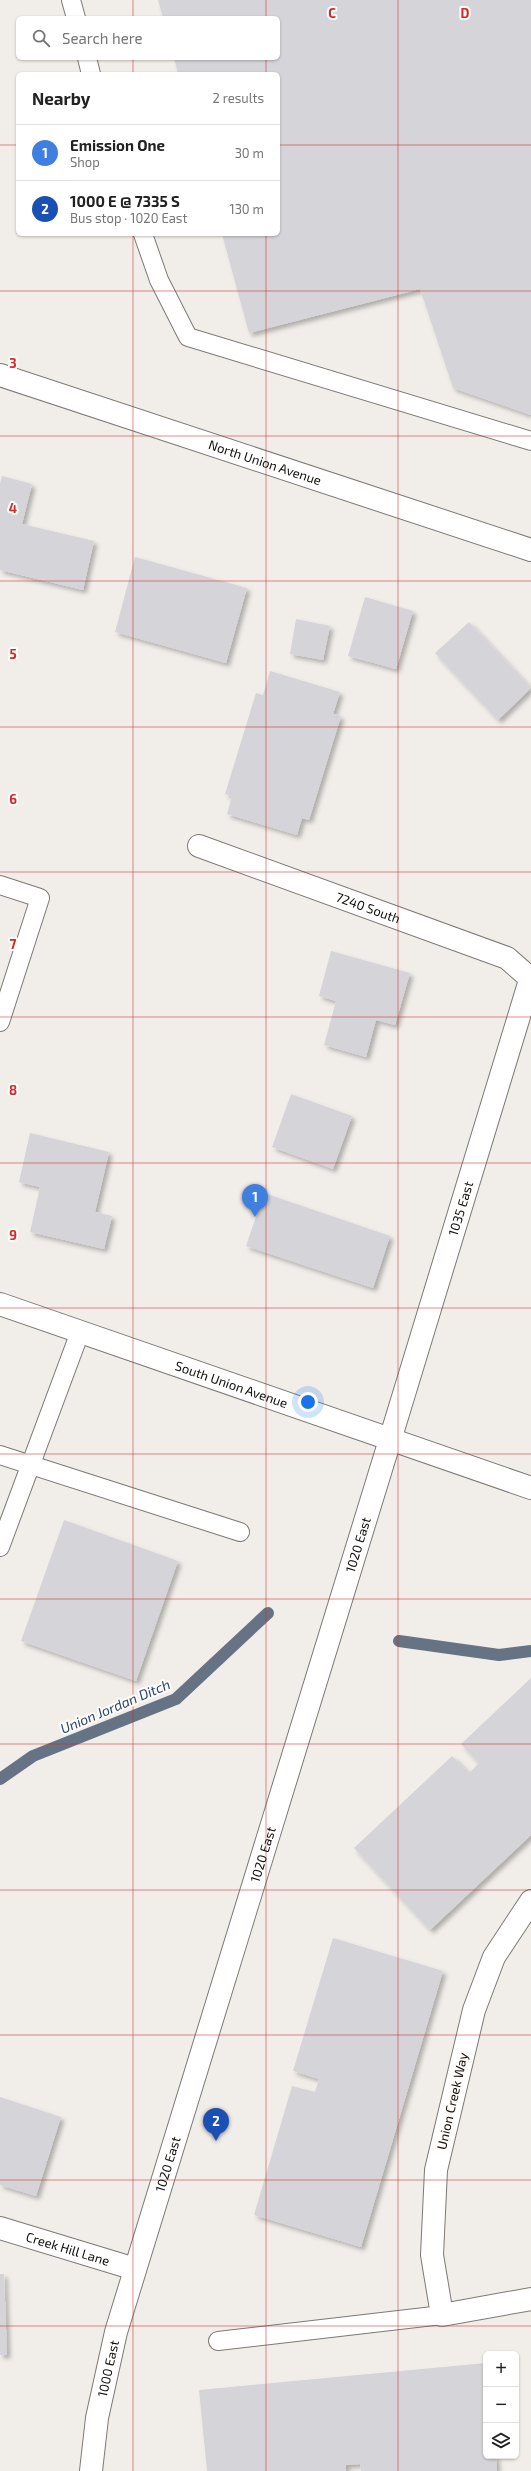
<!DOCTYPE html>
<html lang="en">
<head>
<meta charset="utf-8">
<style>
	:root { --surface:#fff; --page:#f2f2f2; --text:#222; --muted:#767676; --line:#e0e0e0; --accent:#111827 }
	body { margin:0; font-family:"Exo 2",sans-serif; background:var(--page); color:var(--text) }
	.controls { position:absolute; right:12px; bottom:12px; display:grid; overflow:hidden; border-radius:6px; box-shadow:0 1px 3px #0004 }
	.controls button { width:36px; height:36px; display:grid; place-items:center; padding:0; border:0; border-bottom:1px solid var(--line); background:var(--surface); color:var(--text); font:20px sans-serif }
	.you { position:absolute; left:308px; top:1402px; width:14px; height:14px; margin:-10px; border:3px solid #fff; border-radius:50%; background:#1a73e8; box-shadow:0 0 0 6px #1a73e833 }
	.badge { display:grid; place-items:center; width:26px; height:26px; border-radius:50%; background:var(--accent); color:#fff; font-size:13px; font-weight:700 }
	.pin { position:absolute; translate:-50% -33px; filter:drop-shadow(0 1px 2px #0008) }
	.pin::after { content:''; position:absolute; top:21px; width:14px; height:12px; background:inherit; clip-path:polygon(0 0,100% 0,50% 100%) }
	.list { margin:0; padding:0; list-style:none }
	h2 { display:flex; justify-content:space-between; align-items:center; height:52px; margin:0; padding:0 16px; font-size:17px }
	h2 small { font-size:13px; font-weight:400; color:var(--muted) }
	.list li { display:grid; grid-template-columns:26px 1fr auto; gap:12px; align-items:center; box-sizing:border-box; height:56px; padding:0 16px; border-top:1px solid var(--line) }
	.list b { display:block; font-size:15px; white-space:nowrap }
	.list p { margin:0; font-size:13px; white-space:nowrap; color:var(--muted) }
	.list em { font-size:13px; font-style:normal; color:var(--muted) }
	.icon { flex:none; width:22px; height:22px; fill:none; stroke:currentColor; stroke-width:2; stroke-linecap:round; stroke-linejoin:round }
	.map { position:relative; flex:none; width:531px; height:2471px; overflow:hidden }
	.search { position:absolute; background:var(--surface); box-shadow:0 1px 3px #0004; left:16px; top:16px; width:264px; height:44px; display:flex; align-items:center; gap:10px; box-sizing:border-box; padding:0 14px; border-radius:6px; color:var(--muted); font-size:15px }
	.panel { position:absolute; background:var(--surface); box-shadow:0 1px 3px #0004; left:16px; top:72px; width:264px; height:164px; border-radius:6px }
	.map>svg:first-child { display:block }
	.lines { fill:none; stroke-linecap:round; stroke-linejoin:round }
	.stream { stroke:#657384; stroke-width:12 }
	.building { fill:#d5d5d9; filter:url(#shadow) }
	.lane-casing { stroke:#7c7976; stroke-width:20 }
	.street-casing { stroke:#7c7976; stroke-width:24 }
	.secondary-casing { stroke:#7c7976; stroke-width:24 }
	.lane { stroke:#fff; stroke-width:18 }
	.street { stroke:#fff; stroke-width:22 }
	.secondary { stroke:#fff; stroke-width:22 }
	.grid { fill:none; stroke:#d62828; stroke-width:1; stroke-opacity:0.55 }
	.labels { text-anchor:middle; dominant-baseline:central; stroke-width:4; stroke-linejoin:round; paint-order:stroke }
	.street-label { font-size:13px; fill:#11100e; stroke:#fefbf8 }
	.water-label { font-size:14px; font-style:italic; fill:#27476c; stroke:#fefbf8 }
	.grid-label { font-size:13px; text-anchor:middle; font-weight:bold; fill:#d62828; stroke:#fefbf8; stroke-width:4; stroke-linejoin:round; paint-order:stroke }
</style>
</head>
<body>
<div class="map">
<svg width="531" height="2471" viewBox="0 0 531 2471">
	<defs>
		<filter id="shadow"><feDropShadow dx="3.5" dy="3.5" stdDeviation="2" flood-color="#0004"/></filter>
	</defs>
	<rect width="100%" height="100%" fill="#f1eeea"/>
	<g class="lines">
		<g class="stream">
			<path d="M399,1641L499,1655L531,1651"/>
			<path d="M0,1779L33,1756L176,1699L268,1613"/>
		</g>
	</g>
	<g class="building">
		<path d="M158,0H531V415L453,388L420,289L249,333L222,234H278V74H178L174,58H278V18H163Z"/>
		<path d="M2,476L32,484L22,524L94,541L83,590L0,570V483Z"/>
		<path d="M135,557L247,588L226,663L115,632Z"/>
		<path d="M365,597L413,611L396,669L348,656Z"/>
		<path d="M296,619L330,626L323,660L290,654Z"/>
		<path d="M469,622L531,688L498,720L435,653Z"/>
		<path d="M270,671L340,692L333,714L341,716L309,820L302,818L297,835L227,814L232,796L225,794L256,693L263,695Z"/>
		<path d="M331,951L410,973L395,1025L376,1020L366,1057L324,1045L336,1001L319,996Z"/>
		<path d="M291,1094L352,1116L333,1169L272,1147Z"/>
		<path d="M30,1133L109,1152L95,1212L112,1216L104,1249L30,1232L40,1187L19,1182Z"/>
		<path d="M264,1193L390,1236L373,1288L246,1246Z"/>
		<path d="M64,1520L178,1561L136,1681L21,1641Z"/>
		<path d="M531,1678V1835L430,1930L354,1848L452,1756L469,1773L479,1763L461,1744Z"/>
		<path d="M333,1938L443,1971L361,2247L254,2215L292,2086L315,2092L319,2079L293,2071Z"/>
		<path d="M0,2097L61,2117L36,2196L0,2185Z"/>
		<path d="M0,2274H4L7,2355H0Z"/>
		<path d="M486,2363V2456H496L497,2471H361L360,2464L346,2465V2471H207L199,2390Z"/>
	</g>
	<g class="lines">
		<defs>
			<g id="lane">
				<path d="M71,0L76,18"/>
				<path d="M87,58L91,74"/>
				<path d="M143,234L159,280L188,337L531,441"/>
				<path d="M0,885L40,898L0,1022"/>
				<path d="M0,1455L240,1532"/>
				<path d="M0,1547L80,1332"/>
				<path d="M218,2341L442,2315"/>
			</g>
			<g id="street">
				<path id="s1" d="M0,375L531,550"/>
				<path id="s2" d="M199,846L507,958L531,979"/>
				<path id="s3" d="M390,1440L531,977"/>
				<path d="M531,1901L494,1957L474,2010L436,2170L432,2255L442,2315L531,2299"/>
				<path id="s4" d="M0,2228L135,2269"/>
			</g>
			<g id="secondary">
				<path id="s5" d="M0,1304L531,1488"/>
				<path id="s6" d="M91,2471L97,2418L116,2332L390,1440"/>
			</g>
		</defs>
		<use href="#lane" class="lane-casing"/>
		<use href="#street" class="street-casing"/>
		<use href="#secondary" class="secondary-casing"/>
		<use href="#lane" class="lane"/>
		<use href="#street" class="street"/>
		<use href="#secondary" class="secondary"/>
	</g>
	<path class="grid" d="M133,0V18M266,0V18M398,0V2471M133,58V74M266,58V74M0,145H18M278,145H531M133,234V2471M266,234V2471M0,291H531M0,436H531M0,581H531M0,727H531M0,872H531M0,1017H531M0,1163H531M0,1308H531M0,1454H531M0,1599H531M0,1744H531M0,1890H531M0,2035H531M0,2180H531M0,2326H531"/>
	<g class="labels">
		<g class="street-label">
			<text stroke="none"><textPath href="#s1" startOffset="279">North Union Avenue</textPath></text>
			<text stroke="none"><textPath href="#s2" startOffset="180">7240 South</textPath></text>
			<text stroke="none"><textPath href="#s3" startOffset="242">1035 East</textPath></text>
			<text stroke="none"><textPath href="#s5" startOffset="245">South Union Avenue</textPath></text>
			<text stroke="none"><textPath href="#s6" startOffset="965">1020 East</textPath></text>
			<text stroke="none"><textPath href="#s6" startOffset="641">1020 East</textPath></text>
			<text transform="translate(452 2101) rotate(-77)">Union Creek Way</text>
			<text stroke="none"><textPath href="#s6" startOffset="317">1020 East</textPath></text>
			<text stroke="none"><textPath href="#s4" startOffset="71">Creek Hill Lane</textPath></text>
			<text stroke="none"><textPath href="#s6" startOffset="104">1000 East</textPath></text>
		</g>
		<g class="water-label">
			<text transform="translate(115 1706) rotate(-23)">Union Jordan Ditch</text>
		</g>
	</g>
	<g class="grid-label">
		<text x="332" y="18">C</text>
		<text x="465" y="18">D</text>
		<text x="13" y="368">3</text>
		<text x="13" y="513">4</text>
		<text x="13" y="659">5</text>
		<text x="13" y="804">6</text>
		<text x="13" y="949">7</text>
		<text x="13" y="1095">8</text>
		<text x="13" y="1240">9</text>
	</g>
</svg>
<div class="controls">
<button>+</button>
<button>−</button>
<button><svg class="icon" aria-label="layers" viewBox="0 0 24 24"><path d="M12 4l9 5-9 5-9-5zM3 14l9 5 9-5"/></svg></button>
</div>
<div class="you"></div>
<div class="pin badge" style="left:255px;top:1217px;background:#3f7fe0">1</div>
<div class="pin badge" style="left:216px;top:2141px;background:#1a4fb4">2</div>
<div class="search"><svg class="icon" aria-label="search" viewBox="0 0 24 24"><circle cx="10" cy="10" r="6"/><path d="M15 15l6 6"/></svg>Search here</div>
<section class="panel">
<h2>Nearby<small>2 results</small></h2>
<ul class="list">
<li><span class="badge" style="background:#3f7fe0">1</span><div><b>Emission One</b><p>Shop</p></div><em>30 m</em></li>
<li><span class="badge" style="background:#1a4fb4">2</span><div><b>1000 E @ 7335 S</b><p>Bus stop · 1020 East</p></div><em>130 m</em></li>
</ul>
</section>
</div>
</body>
</html>
